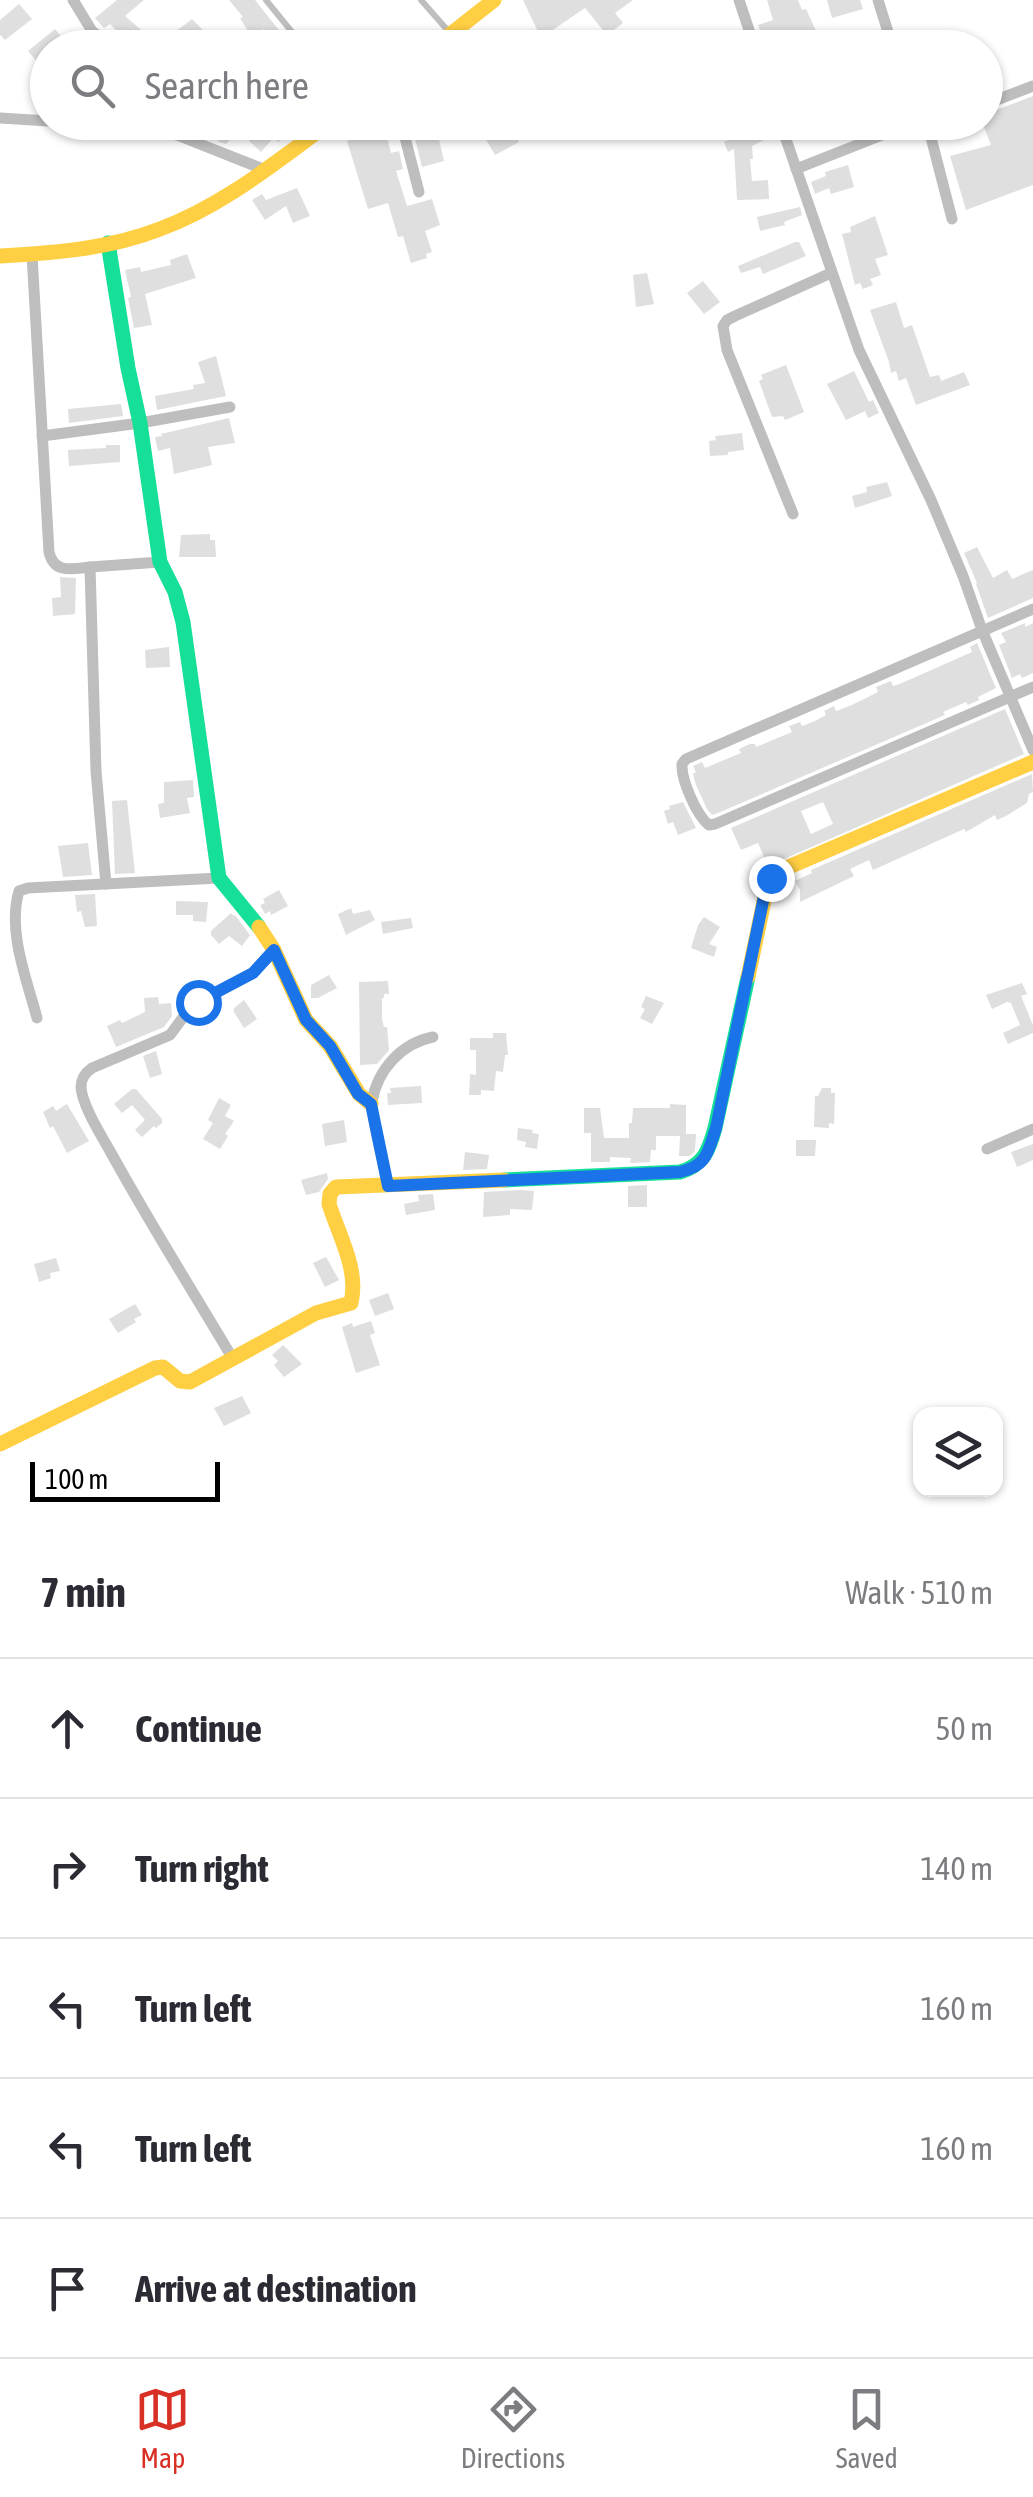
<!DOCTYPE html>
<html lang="en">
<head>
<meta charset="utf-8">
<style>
	:root { --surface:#fff; --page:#f7f7f7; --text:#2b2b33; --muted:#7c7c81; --line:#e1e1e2; --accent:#d93025 }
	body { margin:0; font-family:"Asap Condensed",sans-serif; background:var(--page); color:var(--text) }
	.controls { position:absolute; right:30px; bottom:30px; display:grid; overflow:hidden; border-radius:20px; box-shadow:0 2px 8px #0004 }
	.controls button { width:90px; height:90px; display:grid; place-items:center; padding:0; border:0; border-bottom:2px solid var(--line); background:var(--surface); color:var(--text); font:50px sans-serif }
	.scale { position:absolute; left:30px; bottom:25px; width:190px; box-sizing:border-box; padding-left:10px; border:5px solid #000; border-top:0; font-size:28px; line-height:35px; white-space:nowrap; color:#000; -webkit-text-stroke:8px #fff; paint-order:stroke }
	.stop { position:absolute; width:30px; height:30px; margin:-22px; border:8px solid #1a73e8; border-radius:50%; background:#fff }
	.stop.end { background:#1a73e8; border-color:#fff; box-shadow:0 2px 10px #0008 }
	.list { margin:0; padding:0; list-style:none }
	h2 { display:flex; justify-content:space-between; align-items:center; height:130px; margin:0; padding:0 40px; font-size:42px }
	h2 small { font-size:32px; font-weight:400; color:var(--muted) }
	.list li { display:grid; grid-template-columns:65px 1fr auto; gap:30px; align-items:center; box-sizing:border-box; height:140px; padding:0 40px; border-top:2px solid var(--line) }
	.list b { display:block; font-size:38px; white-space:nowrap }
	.list em { font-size:32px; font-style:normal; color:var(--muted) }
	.icon { flex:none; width:55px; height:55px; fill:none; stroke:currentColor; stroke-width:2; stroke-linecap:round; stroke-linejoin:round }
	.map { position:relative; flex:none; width:1033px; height:1527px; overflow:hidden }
	.search { position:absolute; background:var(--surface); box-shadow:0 2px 8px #0004; left:30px; right:30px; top:30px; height:110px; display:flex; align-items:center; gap:25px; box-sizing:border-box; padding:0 35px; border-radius:55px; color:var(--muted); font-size:38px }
	.sheet { height:830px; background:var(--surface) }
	nav { display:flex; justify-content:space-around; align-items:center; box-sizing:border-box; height:140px; border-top:2px solid var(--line); background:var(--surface); font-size:28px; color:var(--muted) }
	nav a { display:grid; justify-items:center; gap:5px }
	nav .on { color:var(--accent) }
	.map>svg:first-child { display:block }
	.building { fill:#dfdfdf; fill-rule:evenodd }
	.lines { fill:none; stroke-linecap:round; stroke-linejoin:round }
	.lane { stroke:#bebebe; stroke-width:6 }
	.street { stroke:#bebebe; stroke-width:11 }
	.fast { stroke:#16e098; stroke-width:15 }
	.slow { stroke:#ffcf43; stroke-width:15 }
	.route { stroke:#1a73e8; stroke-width:12 }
</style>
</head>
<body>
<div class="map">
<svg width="1033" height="1527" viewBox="0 0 1033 1527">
	<rect width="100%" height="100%" fill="#fff"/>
	<g class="building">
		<path d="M117,0H144L125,16L147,35L151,32L161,43L192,19L203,30L200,37L190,47L184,41L177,48H133L110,24L104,28L95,18Z"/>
		<path d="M229,0H255L293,48H279L264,29L251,36L240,18L243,17Z"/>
		<path d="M523,0H633L615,13L623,23L607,35L585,8L541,38Z"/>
		<path d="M767,0H798L802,10L806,9L817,33L821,31L828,48H766L758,25L773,20Z"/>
		<path d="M827,0H860L863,9L832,18Z"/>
		<path d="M19,4L32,19L5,40L0,35V20Z"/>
		<path d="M55,29L65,41L57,48H48V54L37,62L28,51Z"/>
		<path d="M1033,96V185L966,210L950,156L991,145L982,122H986V114Z"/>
		<path d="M179,122H247L226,144L219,142L212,134L210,138L189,127L188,129L178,126Z"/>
		<path d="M268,122H284L291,132L278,142L274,137L261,152L249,141Z"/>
		<path d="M411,122H435L444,161L422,167Z"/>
		<path d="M476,122H508L519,142L495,155Z"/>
		<path d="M369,124L372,133L379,131L381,139L387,137L391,153L399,151L403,169L396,171L407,206L432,199L440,225L425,231L432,252L426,254L427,258L411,263L403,236L398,237L388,203L368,209L347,141L358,137L355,129Z"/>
		<path d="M768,124L773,133L765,137L766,139L752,146L753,159H750L752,181L768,180L769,199L737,200L734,149L728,152L724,142L760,125L761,128Z"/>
		<path d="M848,165L854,187L831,194L829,188L815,194L811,182L826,176L825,172Z"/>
		<path d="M297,188L310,216L293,223L286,206L265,220L252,200L262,194L266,200Z"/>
		<path d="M800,207L802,215L784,222L785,225L760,231L757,217Z"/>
		<path d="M875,216L888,255L875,259L881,275L870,279L873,285L863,289L860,283L855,285L842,234L851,232L850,227Z"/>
		<path d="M795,242H799L806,256L763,274L760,267L741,273L738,266Z"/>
		<path d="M187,254L196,278L145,294L152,325L134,328L128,298L131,297L125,270L140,267L141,272L171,265L170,260Z"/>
		<path d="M647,273L654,304L636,307L633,275Z"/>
		<path d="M703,281L720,302L704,314L687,293Z"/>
		<path d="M896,302L904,328L912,325L930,377L939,375L941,381L964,372L970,385L916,405L906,378L899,381L896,371L891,373L889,362L870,310Z"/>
		<path d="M216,356L226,396L157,410L155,396L194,389L193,385L205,383L198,362Z"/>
		<path d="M786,365L804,412L785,420L783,416L772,417L759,381L763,379L761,375Z"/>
		<path d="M854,371L869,402L873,400L879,413L868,418L865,411L846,420L827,384Z"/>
		<path d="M121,404L123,416L69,423L68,409Z"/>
		<path d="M229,418L235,443L208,447L212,465L174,474L170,448L158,451L155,437L162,436L161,434Z"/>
		<path d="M742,433L744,450L728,452V455L710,456L709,441L716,440L715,436Z"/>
		<path d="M106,445H120V462L69,466L68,450L106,448Z"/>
		<path d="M887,482L892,496L855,508L852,496L867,492L866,487Z"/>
		<path d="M210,534V540H215L216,557H179L181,535Z"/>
		<path d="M977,547L993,578L1007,570L1012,579L1033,570V598L988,618L976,584L977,583L964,553Z"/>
		<path d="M60,577L76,578L75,614L53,616L52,598L61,597Z"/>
		<path d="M1025,623V627L1033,623V673L1022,678L1020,674L1012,678L999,645L1006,642L1001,633Z"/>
		<path d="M977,643L996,688L978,697L979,700L968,705L966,702L943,712L945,715L718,813L712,815L707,809L696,785L693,774L696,772L693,766L702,762L705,768L741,753L739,749L750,744H755L756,747L792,732L789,726L800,722L802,726L815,721L826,715L824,711L834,706L836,711L852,705L878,692L876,687L891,681L893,686L902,683L972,652L970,647Z"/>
		<path d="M169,647L170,667L146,668L145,650Z"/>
		<path d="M1005,709L1024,754L768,866L758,843L741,850L731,828ZM823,802L833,824L811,834L801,811Z"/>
		<path d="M1032,774L1033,792L1029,794L1027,803L1006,816L997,820L995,815L966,832L964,829L873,870L869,860L850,869L854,876L800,902V890L795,881L812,873L811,870Z"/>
		<path d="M193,780L194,797L187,798L190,813L160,818L158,804L164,803V782Z"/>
		<path d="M127,800L135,873L115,874L112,801Z"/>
		<path d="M683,802L696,828L678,835L673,822L668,824L664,811L670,809L669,806Z"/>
		<path d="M88,843L92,875L63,877L58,846Z"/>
		<path d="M279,890L288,906L271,915L270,911L265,914L260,905L265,903L263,899Z"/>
		<path d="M95,894L97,926L85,927L81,911L77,912L75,895Z"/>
		<path d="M176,901L208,902L206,922L193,921V915H176Z"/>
		<path d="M351,908L353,914L370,910L375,920L346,935L338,914Z"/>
		<path d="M231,913L234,916L235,915L250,935L242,946L229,936L219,944L211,935V931Z"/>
		<path d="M704,917L720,927L709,944L717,947L714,957L691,948L698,925Z"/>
		<path d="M411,918L413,928L383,934L381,922Z"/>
		<path d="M329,975L337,988L318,998H311V985Z"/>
		<path d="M388,981L389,994H384V998H382V1019L384,1027H387L389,1050L377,1064L360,1065L359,982Z"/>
		<path d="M1022,983L1027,994L1021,996L1033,1025V1033L1008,1044L1003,1033L1020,1025L1011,1003L1007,1002L992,1009L986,995Z"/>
		<path d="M646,996L664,1003L652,1024L640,1018L645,1009L641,1007Z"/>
		<path d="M158,997L159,1004L171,1003L172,1016L164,1027L116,1047L107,1026L120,1020L122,1023L145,1012L144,998Z"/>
		<path d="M244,1000L257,1019L244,1028L234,1012V1008Z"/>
		<path d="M493,1033H506L508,1055H505L503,1072L496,1071L494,1091L481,1090V1095H469L470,1074L476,1075V1050H470V1038H493Z"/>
		<path d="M156,1051L162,1074L150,1078L143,1056Z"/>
		<path d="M421,1086L422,1103L388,1105L387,1093H391L390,1088Z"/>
		<path d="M822,1088H831V1093H835L834,1124L829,1123V1128L814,1127L815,1096H818Z"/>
		<path d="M132,1089H136L162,1119V1123L156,1128L154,1126L142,1137L135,1130L145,1120L132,1105L122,1113L114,1104Z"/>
		<path d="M219,1098L231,1105L225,1116L234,1121L225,1134L228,1136L220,1149L203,1139L213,1123L208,1120Z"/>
		<path d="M67,1104L89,1141L67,1153L53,1126L50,1128L43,1112L53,1106L56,1111Z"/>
		<path d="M670,1104L686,1105V1134H696L695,1151L690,1156H679L680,1136H656V1150H651L650,1162L630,1163L631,1158L610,1157V1162H591V1133H584V1108H600L604,1138H629V1123H632L633,1108H670Z"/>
		<path d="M344,1120L347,1142L325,1146L322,1124Z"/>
		<path d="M518,1128L533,1130L532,1133L539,1134L537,1149L525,1147L526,1142L517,1140Z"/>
		<path d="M796,1140H816L815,1156H796Z"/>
		<path d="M1033,1144V1160L1017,1167L1011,1152Z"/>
		<path d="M465,1152L489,1155L487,1169L463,1170Z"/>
		<path d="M327,1173L328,1179L319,1192L306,1195L301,1180Z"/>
		<path d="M647,1185V1207H628V1186Z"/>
		<path d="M520,1190L534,1191L532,1210L510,1209V1215L483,1217L484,1192Z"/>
		<path d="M433,1194L435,1210L406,1215L404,1204L419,1201L418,1195Z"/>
		<path d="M326,1257L339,1280L325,1287L313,1263Z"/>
		<path d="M56,1258L60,1271L50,1273L51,1278L39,1282L34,1264Z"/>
		<path d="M388,1293L394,1309L375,1316L369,1300Z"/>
		<path d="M135,1304L142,1315L134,1319L136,1322L118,1333L109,1319Z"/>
		<path d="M371,1321L375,1333L370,1335L380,1365L356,1373L342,1327L352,1323L353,1327Z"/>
		<path d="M283,1345L302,1364L284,1377L274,1365L278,1361L272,1355Z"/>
		<path d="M242,1396L251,1413L224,1426L214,1408Z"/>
	</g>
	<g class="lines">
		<g class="lane">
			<path d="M266,0L305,48"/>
			<path d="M421,0L450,33"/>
		</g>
		<g class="street">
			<path d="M73,0L92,31L113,48"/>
			<path d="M739,0L755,48"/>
			<path d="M878,0L893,48"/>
			<path d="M986,104L1033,86"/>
			<path d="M0,118L48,121"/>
			<path d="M63,122L143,129L177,135L263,169"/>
			<path d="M401,122L419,192"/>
			<path d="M780,122L859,350L931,500L963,576L982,630L1033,750"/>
			<path d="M927,122L952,219"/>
			<path d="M796,169L915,122"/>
			<path d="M32,255L49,552C54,574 72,569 90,567"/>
			<path d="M42,436L140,423L230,407"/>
			<path d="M793,514L727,350L723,326L727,320L735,316L831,273"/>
			<path d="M1033,609L686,759L682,764C681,780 697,816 709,825L715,824L1033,687"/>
			<path d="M106,884L96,771L90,567L160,562"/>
			<path d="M37,1018C27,980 7,931 19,891L28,888L219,878"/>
			<path d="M987,1149L1033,1129"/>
			<path d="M388,1186C385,1169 370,1114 372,1101C378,1069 402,1043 433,1037"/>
			<path d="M233,1359C192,1290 149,1222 110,1151C101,1135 82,1105 81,1087C81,1078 85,1073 92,1068L170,1035L187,1012L198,1002L253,973L274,950"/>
		</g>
		<g class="fast">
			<path d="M108,243L128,368L140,423L160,562L175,592L183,622L219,878L259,927"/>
			<path d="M504,1180L680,1172C704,1165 709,1150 715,1128L748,977"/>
		</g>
		<g class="slow">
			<path d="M433,48L494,0"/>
			<path d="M0,256C54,253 109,249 160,229C223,206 277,161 331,122"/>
			<path d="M259,927L274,950L306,1020L330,1046L359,1094L371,1104"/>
			<path d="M748,977L767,887L777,872L1033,762"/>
			<path d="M0,1444L155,1368L163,1367L180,1381L190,1382L316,1313L351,1303C359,1269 339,1236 329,1204L330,1194L336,1187L504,1180"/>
		</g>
	</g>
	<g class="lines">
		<path class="route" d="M198,1002L253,973L274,950L306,1020L330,1046L358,1094L371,1104L388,1186L680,1172C707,1166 708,1152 716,1128L766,887L771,878"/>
	</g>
</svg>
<div class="controls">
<button><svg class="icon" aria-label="layers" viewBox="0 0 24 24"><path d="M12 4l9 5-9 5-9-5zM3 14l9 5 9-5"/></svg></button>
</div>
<div class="scale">100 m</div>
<div class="stop" style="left:198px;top:1002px"></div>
<div class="stop end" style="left:771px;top:878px"></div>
<div class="search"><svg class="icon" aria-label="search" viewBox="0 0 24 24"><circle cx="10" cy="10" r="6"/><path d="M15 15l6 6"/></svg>Search here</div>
</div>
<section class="sheet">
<h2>7 min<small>Walk · 510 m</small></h2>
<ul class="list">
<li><svg class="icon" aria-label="ahead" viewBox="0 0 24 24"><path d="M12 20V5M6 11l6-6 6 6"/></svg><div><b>Continue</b></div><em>50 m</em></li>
<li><svg class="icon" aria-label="right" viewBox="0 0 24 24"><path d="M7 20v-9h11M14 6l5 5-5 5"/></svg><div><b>Turn right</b></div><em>140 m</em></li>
<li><svg class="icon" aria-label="left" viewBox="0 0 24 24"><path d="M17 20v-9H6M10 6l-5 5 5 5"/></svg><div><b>Turn left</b></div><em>160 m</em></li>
<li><svg class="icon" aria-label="left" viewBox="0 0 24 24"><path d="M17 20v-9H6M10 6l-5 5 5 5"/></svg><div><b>Turn left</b></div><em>160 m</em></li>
<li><svg class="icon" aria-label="arrive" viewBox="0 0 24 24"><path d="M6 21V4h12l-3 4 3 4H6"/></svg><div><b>Arrive at destination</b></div></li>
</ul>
</section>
<nav>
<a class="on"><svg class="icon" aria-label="map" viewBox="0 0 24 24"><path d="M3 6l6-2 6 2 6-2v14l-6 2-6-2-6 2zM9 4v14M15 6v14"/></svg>Map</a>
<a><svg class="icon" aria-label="directions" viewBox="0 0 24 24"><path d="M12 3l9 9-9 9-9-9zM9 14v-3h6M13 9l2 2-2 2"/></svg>Directions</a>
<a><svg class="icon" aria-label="saved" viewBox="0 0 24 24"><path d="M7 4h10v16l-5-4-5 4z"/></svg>Saved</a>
</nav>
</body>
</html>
